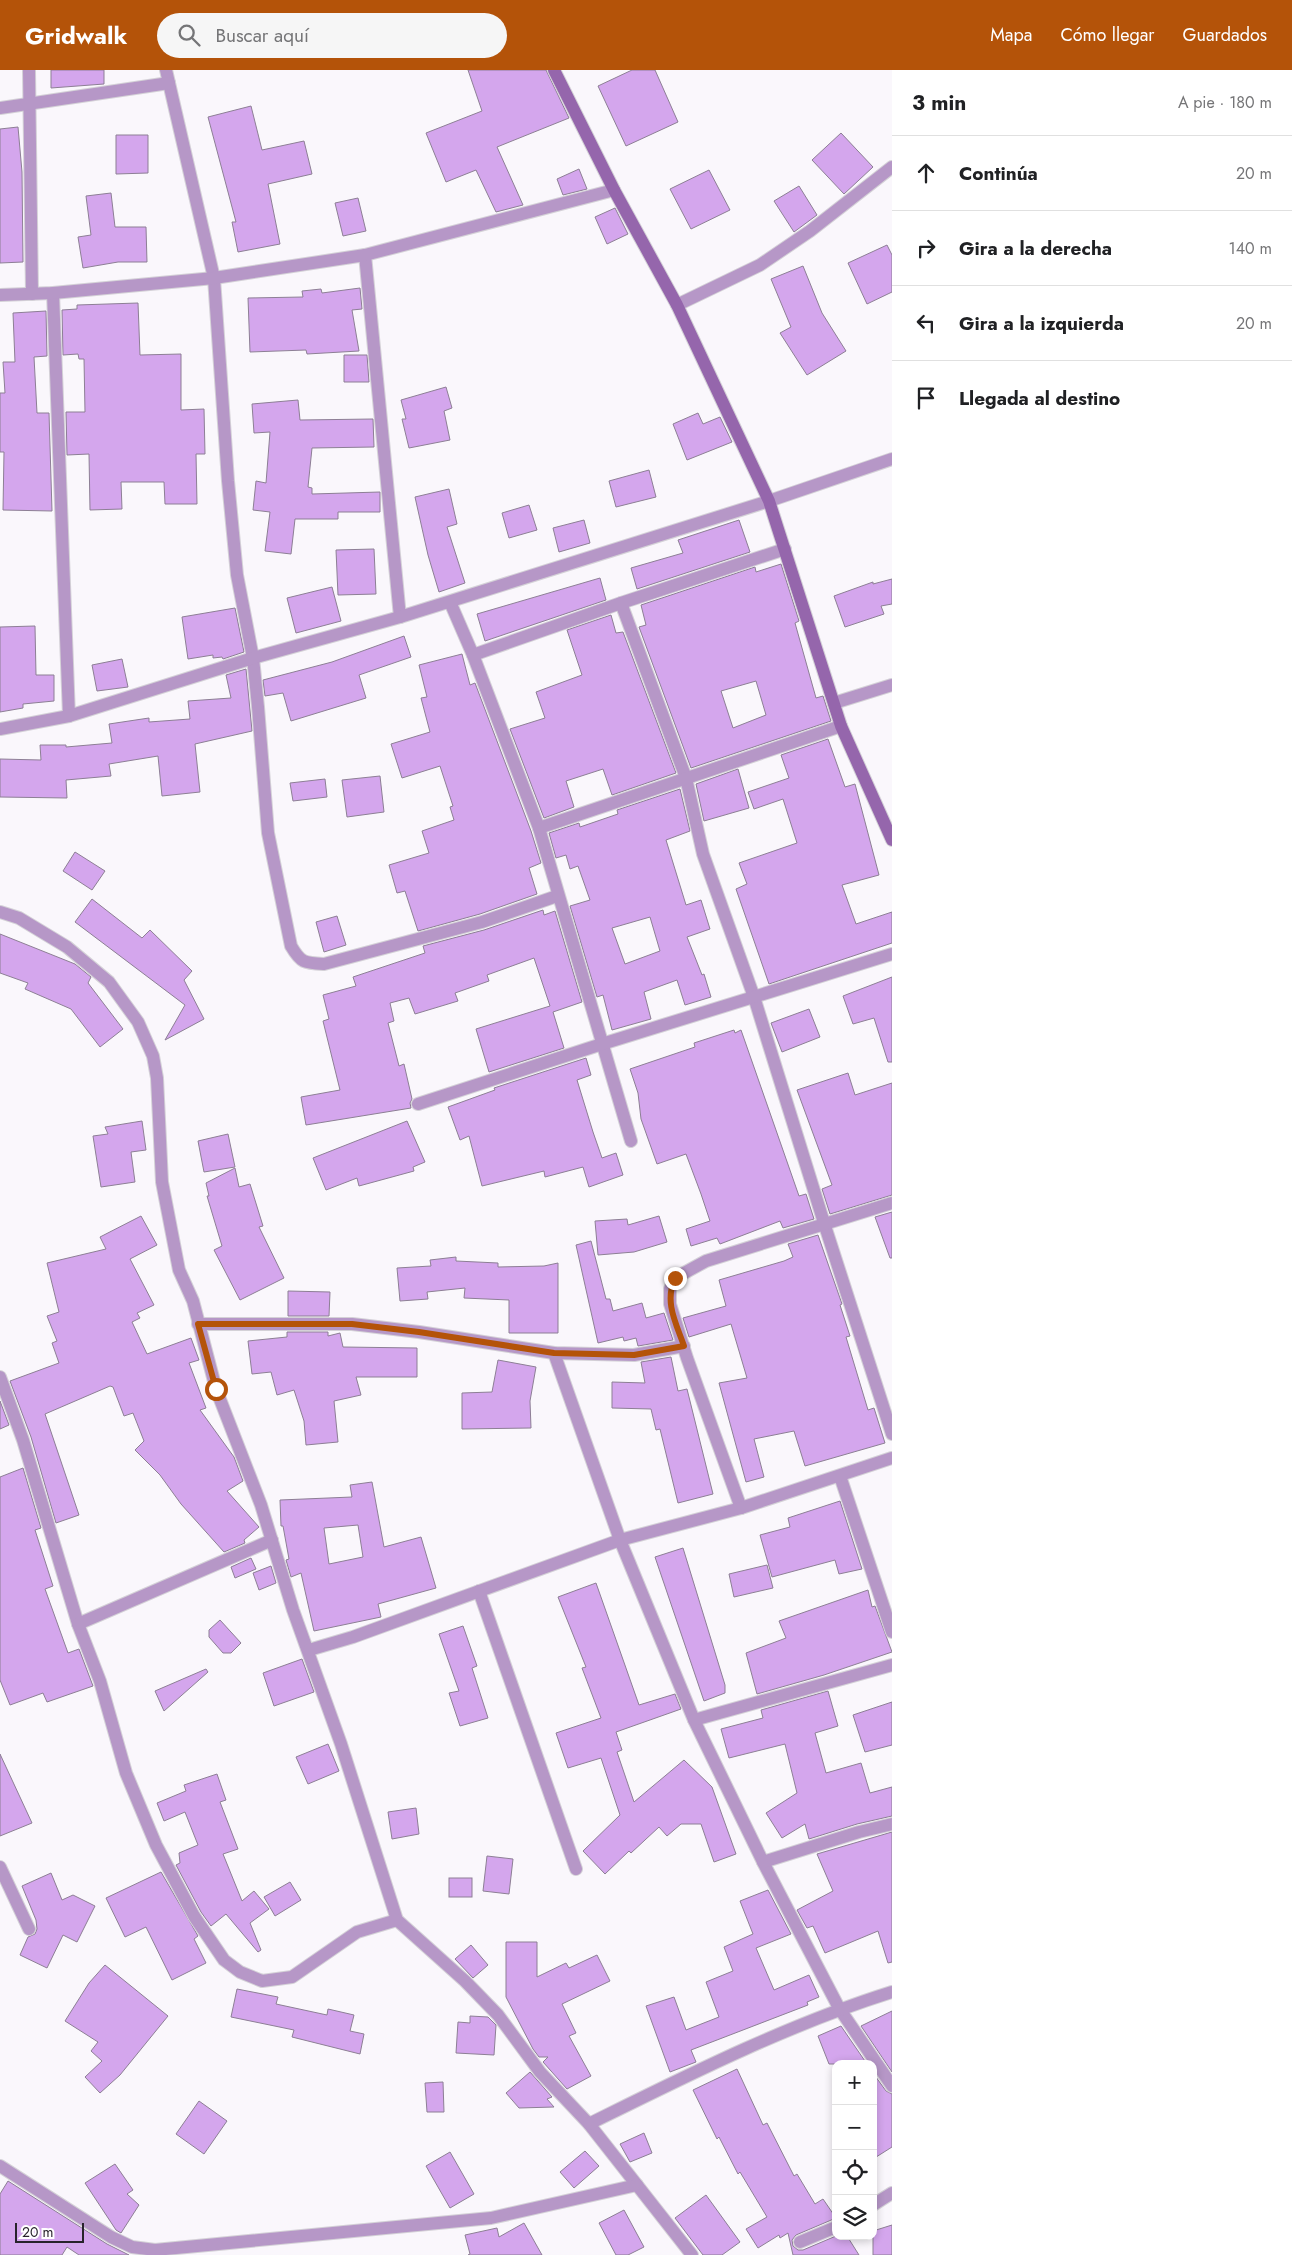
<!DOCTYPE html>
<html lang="es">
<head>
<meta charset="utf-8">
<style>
	:root { --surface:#fff; --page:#f6f6f6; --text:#202124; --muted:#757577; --line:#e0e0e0; --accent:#b45309 }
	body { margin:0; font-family:Jost,sans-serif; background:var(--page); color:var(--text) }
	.controls { position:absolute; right:15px; bottom:15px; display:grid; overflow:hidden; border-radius:10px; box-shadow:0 2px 8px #0003 }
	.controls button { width:45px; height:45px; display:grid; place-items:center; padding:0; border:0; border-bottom:1px solid var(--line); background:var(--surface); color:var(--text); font:25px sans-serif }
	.scale { position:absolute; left:15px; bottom:12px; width:69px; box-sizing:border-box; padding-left:5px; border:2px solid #28232c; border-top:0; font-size:14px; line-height:18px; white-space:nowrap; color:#28232c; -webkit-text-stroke:4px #fff; paint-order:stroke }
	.stop { position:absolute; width:15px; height:15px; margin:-11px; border:4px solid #b45309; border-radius:50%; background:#fff }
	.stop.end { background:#b45309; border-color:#fff; box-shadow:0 1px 5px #0008 }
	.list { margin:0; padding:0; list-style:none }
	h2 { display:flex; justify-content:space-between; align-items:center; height:65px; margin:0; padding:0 20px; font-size:21px }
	h2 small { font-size:16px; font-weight:400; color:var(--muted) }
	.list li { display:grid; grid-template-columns:32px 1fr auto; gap:15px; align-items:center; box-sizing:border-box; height:75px; padding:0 20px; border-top:1px solid var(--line) }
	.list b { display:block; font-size:19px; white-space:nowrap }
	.list em { font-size:16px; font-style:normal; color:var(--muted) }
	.icon { flex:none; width:28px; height:28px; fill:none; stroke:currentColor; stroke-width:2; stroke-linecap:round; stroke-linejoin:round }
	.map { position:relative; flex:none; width:892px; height:2185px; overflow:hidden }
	header { display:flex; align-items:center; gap:30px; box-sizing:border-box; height:70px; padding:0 25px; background:var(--accent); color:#fff }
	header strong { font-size:24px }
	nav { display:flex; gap:28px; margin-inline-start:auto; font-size:18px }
	.search { width:350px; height:45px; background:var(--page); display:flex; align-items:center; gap:12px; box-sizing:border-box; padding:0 18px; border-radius:28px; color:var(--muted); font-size:19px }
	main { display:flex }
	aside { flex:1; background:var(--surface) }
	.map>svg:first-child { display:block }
	.building { fill:#d4a6ed; stroke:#8d7f95; fill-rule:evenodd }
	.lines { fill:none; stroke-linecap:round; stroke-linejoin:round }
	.street-casing { stroke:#d4d1d7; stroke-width:14 }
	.secondary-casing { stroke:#d4d1d7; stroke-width:14 }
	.street { stroke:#b697c7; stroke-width:12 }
	.secondary { stroke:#9566ac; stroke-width:12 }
	.route { stroke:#b45309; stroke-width:6 }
</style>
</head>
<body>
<header>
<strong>Gridwalk</strong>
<div class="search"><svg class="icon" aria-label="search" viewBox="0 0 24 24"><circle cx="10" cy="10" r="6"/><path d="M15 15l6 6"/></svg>Buscar aquí</div>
<nav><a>Mapa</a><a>Cómo llegar</a><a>Guardados</a></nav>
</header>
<main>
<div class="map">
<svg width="892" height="2185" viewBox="0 0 892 2185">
	<rect width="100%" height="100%" fill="#faf7fc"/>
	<g class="building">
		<path d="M51,0H104V14L51,18Z"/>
		<path d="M468,0H546L569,48L497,77L523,135L496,142L476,100L446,112L426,63L482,41Z"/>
		<path d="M632,0H655L678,52L626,76L598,16Z"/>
		<path d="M251,36L262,80L304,71L312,104L268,114L280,174L238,182L232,152H236L208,47Z"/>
		<path d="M18,57L22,102L23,192L0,193V59Z"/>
		<path d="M841,63L873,97L844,124L812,90Z"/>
		<path d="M116,65H148V103L116,104Z"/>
		<path d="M579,99L587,119L563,125L557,109Z"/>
		<path d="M709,100L730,140L691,159L670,119Z"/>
		<path d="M799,116L817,145L794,162L774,131Z"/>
		<path d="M111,123L115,157H146L147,192H118L83,198L78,167L91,165L86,126Z"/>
		<path d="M358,128L366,161L343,166L335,133Z"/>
		<path d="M615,138L628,164L607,174L595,147Z"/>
		<path d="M887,175L892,185V222L867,234L848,193Z"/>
		<path d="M803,196L822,243L846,281L807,305L780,263L791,257L771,209Z"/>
		<path d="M360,218L362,239L352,240L359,281L307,284L306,280L250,282L248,228L303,227L302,221L321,219L322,223Z"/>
		<path d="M138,233L140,285L181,284V340L204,339L205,384H196L197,434H165L164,412H121L122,439L90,440L89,384L67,385L66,342H85L84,289H79L78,284L63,285L62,240L77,239V235Z"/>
		<path d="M46,241L47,286L34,287L37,343H49L52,441L3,440L4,382H0V323H5L3,292H15L13,243Z"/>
		<path d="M344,285H367L369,312H344Z"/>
		<path d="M446,317L452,338L444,341L450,370L409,378L402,349H406L401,330Z"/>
		<path d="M298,330L300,350L373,349L374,377L312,378L308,417L312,418V424L380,422V442H338V449H295L291,484L265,481L270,442L253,440L256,411L266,413L270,362L254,363L252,334Z"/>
		<path d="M698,343L703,354L720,347L732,372L687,390L673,354Z"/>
		<path d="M649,400L656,427L616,437L609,411Z"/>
		<path d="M449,419L457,454L447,457L465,513L439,522L428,485L415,427Z"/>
		<path d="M529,435L537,460L509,468L502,443Z"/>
		<path d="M584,450L590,473L559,482L553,458Z"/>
		<path d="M739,450L750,482L637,519L631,498L683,483L678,470Z"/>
		<path d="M374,479L376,524L338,525L336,480Z"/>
		<path d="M781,494L799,551L795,553L816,628L823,626L831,651L691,698L639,557L646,555L641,535L755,497L756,502ZM756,611L766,645L733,658L721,621Z"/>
		<path d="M600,508L606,530L485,571L477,544Z"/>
		<path d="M892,509V534L881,536L884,544L845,557L834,526L873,512V514Z"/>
		<path d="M332,517L341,551L296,563L287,528Z"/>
		<path d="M235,538L244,582L223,589L222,587L213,588V585L188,589L182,547Z"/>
		<path d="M611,545L616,563L623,562L676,703L612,725L603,699L566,711L574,737L544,748L510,659L545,648L536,622L582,605L567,560Z"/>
		<path d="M35,556L36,605H54V631L23,634V638L0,642V557Z"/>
		<path d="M404,566L411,587L359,605L366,628L291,651L283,623L265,626L263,610L332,592Z"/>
		<path d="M462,584L470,615L475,613L531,761L541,793L529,798L537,824L480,844L418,861L405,821L397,823L389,795L429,783L422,761L454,750L450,737L453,736L440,696L402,708L391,674L430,662L421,628L427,627L419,595Z"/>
		<path d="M122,589L128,617L97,621L92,595Z"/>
		<path d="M246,599L252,661L195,674L200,722L162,726L158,686L109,694L111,706L66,710L67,728L0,727V689L41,690L40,675H66V677L112,673L109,654L149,648V652L190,649L188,631L231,628L226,605Z"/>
		<path d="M828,669L845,717L855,714L879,805L842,815L856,854L892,842V873L769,914L736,819L747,814L739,793L797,773L783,729L754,739L748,722L789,708L781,685Z"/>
		<path d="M738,699L749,738L704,751L696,714Z"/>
		<path d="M380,706L384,742L347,747L342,710Z"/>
		<path d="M325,709L327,727L293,731L290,713Z"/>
		<path d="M680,719L690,761L666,770L686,835L701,830L710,859L687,867L702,905L704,904L711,927L685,935L677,910L644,922L651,949L612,960L603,925L597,927L570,836L590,830L578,796L570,799L566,785L556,788L549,763L579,753L580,757L618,744L617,740ZM650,847L660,881L625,894L612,858Z"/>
		<path d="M75,782L105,801L92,820L63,801Z"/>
		<path d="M92,829L142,868L150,860L192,901L184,910L204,949L165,970L185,935L75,852Z"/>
		<path d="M543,840L544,845L555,841L582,932L553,942L564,978L489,1002L476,959L550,936L534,888L487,905L489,911L455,923L458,931L415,944L409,928L390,933L394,951L388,953L399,996L404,994L412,1029L410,1033L411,1038L306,1055L301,1027L340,1020L323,951L329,949L323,925L356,916L353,907L425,883L423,876L484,860Z"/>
		<path d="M337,846L346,875L324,882L316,852Z"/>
		<path d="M0,864L75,894L91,907L88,913L123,959L100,977L71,939L25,919L28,913L0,903Z"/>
		<path d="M892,907V992H888L874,948L853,954L843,926Z"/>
		<path d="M809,939L820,967L782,982L771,953Z"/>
		<path d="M734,960L735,963L741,960L799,1126L806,1124L814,1149L783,1158L780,1151L720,1174L717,1168L691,1176L686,1159L710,1151L701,1124L686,1084L657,1094L641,1049L638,1023L630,999L695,977L694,973Z"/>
		<path d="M586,988L591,1005L577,1010L593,1062L602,1088L616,1083L623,1105L589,1117L583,1097L545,1107L544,1101L482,1116L469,1066L460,1070L448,1037L495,1020L494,1018Z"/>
		<path d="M848,1003L855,1025L892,1013V1125L830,1144L822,1119L832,1115L797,1020Z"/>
		<path d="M142,1051L146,1080L131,1082L135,1112L101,1117L93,1066L108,1064L105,1057Z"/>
		<path d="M407,1051L425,1092L413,1097L414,1101L359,1116L357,1108L326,1120L313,1088Z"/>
		<path d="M228,1064L235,1097L204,1102L198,1071Z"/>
		<path d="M235,1098L239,1117L250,1114L263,1156L259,1157L284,1208L240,1230L214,1180L222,1176L207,1126H209L206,1113Z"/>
		<path d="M892,1142V1188H890L875,1147Z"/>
		<path d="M141,1146L157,1175L130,1189L154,1235L137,1243L140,1248L132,1252L147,1284L191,1268L199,1290L189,1293L206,1338L200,1340L234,1387L243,1411L227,1421L259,1457L244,1470L245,1473L224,1482L181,1434L160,1405L135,1380L144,1371L133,1343L124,1346L113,1317L110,1316L45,1344L79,1445L56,1453L31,1367L10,1311L59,1293L52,1273L57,1271L47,1246L59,1242L47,1193L106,1179L100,1167Z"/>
		<path d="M659,1146L667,1172L634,1182L598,1185L595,1151L627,1149L628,1155Z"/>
		<path d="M818,1165L842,1234L840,1235L850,1266L846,1267L868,1340L874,1338L885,1373L805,1396L794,1361L754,1369L764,1407L746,1412L719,1313L747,1308L731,1254L689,1267L683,1248L726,1236L719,1210L784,1191L793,1187L788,1174Z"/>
		<path d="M591,1171L606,1229H610L613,1241L642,1233L646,1248L664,1243L673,1270L638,1276L636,1268L624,1271L623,1267L598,1273L576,1175Z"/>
		<path d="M456,1187V1191L498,1193V1197L544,1196L558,1193V1263H509V1230L464,1228L465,1218L427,1222L428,1229L400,1231L397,1198L431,1196L430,1190Z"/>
		<path d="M288,1221L330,1222L329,1246H288Z"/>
		<path d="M287,1262H328V1266L340,1263L343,1277L417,1278V1307H356L361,1325L334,1331L338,1372L306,1375L304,1351L294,1320L277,1325L271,1302L252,1304L248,1271L287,1267Z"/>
		<path d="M671,1287L678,1321L687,1319L713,1424L678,1433L660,1359L656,1360L651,1339L612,1338V1312L645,1313L641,1292Z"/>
		<path d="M498,1290L536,1297L530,1331L531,1358L462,1359V1323L492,1322Z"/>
		<path d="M0,1331L9,1355L0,1359Z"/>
		<path d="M23,1398L41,1458L35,1460L53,1516L45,1519L68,1583L79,1579L93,1616L47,1632L43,1623L10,1635L0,1610V1407Z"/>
		<path d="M372,1412L384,1477L421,1467L436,1518L378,1534L381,1547L314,1561L301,1503L291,1507L286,1490L289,1489L283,1456H281L280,1430L352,1427L350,1415ZM358,1455L363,1487L329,1494L324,1458Z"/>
		<path d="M840,1431L862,1499L839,1504L835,1490L772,1507L760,1465L790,1457L788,1448Z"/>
		<path d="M683,1478L725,1615V1623L704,1631L655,1487Z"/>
		<path d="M251,1488L256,1499L235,1508L231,1497Z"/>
		<path d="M767,1495L773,1518L734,1527L729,1504Z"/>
		<path d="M271,1496L276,1513L259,1520L253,1503Z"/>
		<path d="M596,1513L639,1635L675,1624L681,1639L616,1662L622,1680L617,1682L634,1732L684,1690L712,1717L736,1784L714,1792L701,1754H681L667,1766L659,1757L631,1783L629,1781L605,1804L583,1781L620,1745L601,1688L568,1698L556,1663L601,1648L582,1598L586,1597L558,1527Z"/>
		<path d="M868,1520L872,1537L875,1536L892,1582L824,1605L757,1624L746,1583L786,1568L779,1551Z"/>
		<path d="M220,1550L241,1573L231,1583H223L209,1567V1560Z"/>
		<path d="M463,1556L477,1596L472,1598L488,1648L460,1656L449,1623L459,1621L439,1564Z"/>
		<path d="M302,1589L314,1622L274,1636L263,1603Z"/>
		<path d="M206,1599L208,1602L164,1641L155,1621Z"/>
		<path d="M828,1621L838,1656L815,1663L826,1703L861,1693L870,1723L892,1717V1746L857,1754L809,1769L805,1754L782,1768L766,1743L797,1723L785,1674L729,1688L721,1659L763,1648L761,1640Z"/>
		<path d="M892,1632V1675L865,1682L853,1645Z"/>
		<path d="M328,1674L339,1701L308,1714L296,1687Z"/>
		<path d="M0,1684L32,1753L0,1766Z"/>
		<path d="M217,1704L226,1730L220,1732L238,1779L223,1784L242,1831L254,1821L269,1839L250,1853L261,1880L258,1882L226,1844L211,1856L201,1842L176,1795L180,1793L179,1783L198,1775L185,1742L164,1751L157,1733L186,1721L184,1715Z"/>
		<path d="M416,1738L419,1764L392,1769L388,1742Z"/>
		<path d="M892,1762V1892L888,1893L878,1861L825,1883L813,1856L807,1858L797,1840L833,1821L817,1784Z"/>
		<path d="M487,1786L513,1789L509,1824L483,1821Z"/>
		<path d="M161,1802L198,1866L194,1869L206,1893L172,1910L146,1857L125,1867L106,1828Z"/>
		<path d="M51,1803L62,1830L73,1825L95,1836L77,1872L63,1865L47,1898L20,1885L28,1867L35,1864L37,1859L36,1850L22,1816Z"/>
		<rect x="449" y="1808" width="23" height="19"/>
		<path d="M290,1812L301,1830L275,1846L264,1827Z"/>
		<path d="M768,1820L791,1864L756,1878L774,1920L809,1905L819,1927L807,1932L808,1935L691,1980L696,1992L670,2002L646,1936L674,1927L686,1960L719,1947L706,1912L733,1901L724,1877L753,1864L740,1831Z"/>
		<path d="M506,1872H537V1907L566,1893L569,1898L597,1885L610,1911L562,1934L576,1963L569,1966L591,2006L567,2019L543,1992L548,1987H539L533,1979L506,1927Z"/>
		<path d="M471,1875L488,1895L473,1908L455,1889Z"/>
		<path d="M105,1895L168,1946L120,2005L100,2023L85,2007L102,1991L91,1981L98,1972L65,1951L89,1913Z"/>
		<path d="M237,1919L278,1927L276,1934L327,1945L328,1939L354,1945L350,1961L364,1964L360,1984L292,1967L294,1960L231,1947Z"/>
		<path d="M892,1941V2002L861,1956Z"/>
		<path d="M470,1946L488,1947L496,1955L494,1985L456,1983L458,1952L470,1953Z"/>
		<path d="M841,1956L867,1994H829L818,1966Z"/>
		<path d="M737,1999L763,2055L767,2053L794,2106L797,2104L815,2134L823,2129L836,2148L796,2165L792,2170L793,2176L798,2180H803L836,2166H847L859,2185H793L788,2163L780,2168L779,2165L758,2178L746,2159L767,2147L740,2102L738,2104L719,2067L717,2069L693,2020Z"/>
		<path d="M530,2002L552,2027L547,2029L554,2037L519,2038L506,2023Z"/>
		<path d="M873,2003L886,2021L892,2024V2077L873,2089Z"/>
		<path d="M443,2012L444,2042H427L425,2013Z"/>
		<path d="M199,2031L227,2051L204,2084L176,2064Z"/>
		<path d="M644,2063L652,2083L630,2092L620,2074Z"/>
		<path d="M585,2081L599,2096L574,2118L560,2102Z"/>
		<path d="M450,2082L474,2124L450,2138L426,2096Z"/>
		<path d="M115,2094L133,2120L127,2124L139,2135L121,2163L116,2160L85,2113Z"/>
		<path d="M8,2111L107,2174L129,2185H79L67,2177L62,2185H0V2124Z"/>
		<path d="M706,2125L740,2172L722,2185H703L675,2148Z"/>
		<path d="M624,2140L644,2177L628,2185H616L599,2153Z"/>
		<path d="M524,2153L542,2185H468L470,2184L465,2165L497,2158L499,2167Z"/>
		<path d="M892,2155V2185H873V2161Z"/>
	</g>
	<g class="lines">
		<defs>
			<g id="street">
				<path d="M29,0L32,224"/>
				<path d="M166,0L214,208L228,411L237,505L253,588L258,637L268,763L291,876C301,893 304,893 324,894L482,852L557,826"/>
				<path d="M0,38L169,13"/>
				<path d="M365,185L400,547"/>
				<path d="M53,223L69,646"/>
				<path d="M0,225L53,223L214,208L365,185L614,120"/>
				<path d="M677,235L760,195L810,161L892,97"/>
				<path d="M450,532L473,585L539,758L631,1071"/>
				<path d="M621,533L686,708L703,784L754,927L825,1156L892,1364"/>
				<path d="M473,585L621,533L785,479"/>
				<path d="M834,633L892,615"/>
				<path d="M0,659L69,646L253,588L400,547L769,431L892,389"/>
				<path d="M539,758L841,656"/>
				<path d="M0,842L19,848L67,877L109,912L138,952L153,986L157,1008L162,1112L179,1200L193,1231L216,1319L261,1435L293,1540L341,1674L397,1850L465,1911L498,1945L540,2002L589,2054L692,2185"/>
				<path d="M418,1034L602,974L892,884"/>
				<path d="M198,1254H352L419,1262L554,1283L634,1285L684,1276"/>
				<path d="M554,1283L620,1470L694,1650L763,1792L839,1938L892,2016"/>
				<path d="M0,1307L23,1370L78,1554L100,1611L126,1703L156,1775L194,1846L224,1890L240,1902L262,1911L292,1907L357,1862L397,1850"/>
				<path d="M840,1406L892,1562"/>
				<path d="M741,1438L687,1288L670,1234V1219L675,1208L706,1191L892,1133"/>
				<path d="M479,1521L576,1799"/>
				<path d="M78,1554L272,1470"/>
				<path d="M309,1580L353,1567L620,1470L741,1438L892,1388"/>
				<path d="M694,1650L892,1595"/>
				<path d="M763,1792L859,1762L892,1754"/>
				<path d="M0,1797L29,1859"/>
				<path d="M589,2054C688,2005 787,1955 892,1922"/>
				<path d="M0,2096L111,2167L132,2177L155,2180L491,2148L637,2115"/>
				<path d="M873,2135L892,2123"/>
				<path d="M800,2172L836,2157"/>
			</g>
			<path id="secondary" d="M554,0L614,120L677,235L769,431L841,656L892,770"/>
		</defs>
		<use href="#street" class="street-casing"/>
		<use href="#secondary" class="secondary-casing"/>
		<use href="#street" class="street"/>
		<use href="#secondary" class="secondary"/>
	</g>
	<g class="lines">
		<path class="route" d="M216,1319L198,1254H352L419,1262L554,1283L634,1285L684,1276C676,1253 664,1232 675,1208"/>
	</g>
</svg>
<div class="controls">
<button>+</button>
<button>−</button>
<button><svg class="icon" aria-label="locate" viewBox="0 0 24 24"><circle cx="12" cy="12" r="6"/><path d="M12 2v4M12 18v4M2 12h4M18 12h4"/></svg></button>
<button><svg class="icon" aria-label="layers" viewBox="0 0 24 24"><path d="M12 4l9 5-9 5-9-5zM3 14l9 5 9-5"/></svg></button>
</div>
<div class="scale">20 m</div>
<div class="stop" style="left:216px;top:1319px"></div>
<div class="stop end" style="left:675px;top:1208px"></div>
</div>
<aside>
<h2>3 min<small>A pie · 180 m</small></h2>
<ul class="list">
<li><svg class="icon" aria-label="ahead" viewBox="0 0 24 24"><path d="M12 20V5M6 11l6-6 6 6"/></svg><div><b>Continúa</b></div><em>20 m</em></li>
<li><svg class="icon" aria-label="right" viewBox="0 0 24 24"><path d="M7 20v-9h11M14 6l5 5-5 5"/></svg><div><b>Gira a la derecha</b></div><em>140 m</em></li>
<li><svg class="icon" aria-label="left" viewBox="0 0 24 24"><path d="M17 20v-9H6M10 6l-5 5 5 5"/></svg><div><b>Gira a la izquierda</b></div><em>20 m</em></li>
<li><svg class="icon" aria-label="arrive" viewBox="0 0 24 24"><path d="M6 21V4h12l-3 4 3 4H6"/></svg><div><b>Llegada al destino</b></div></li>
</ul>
</aside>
</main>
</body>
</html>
